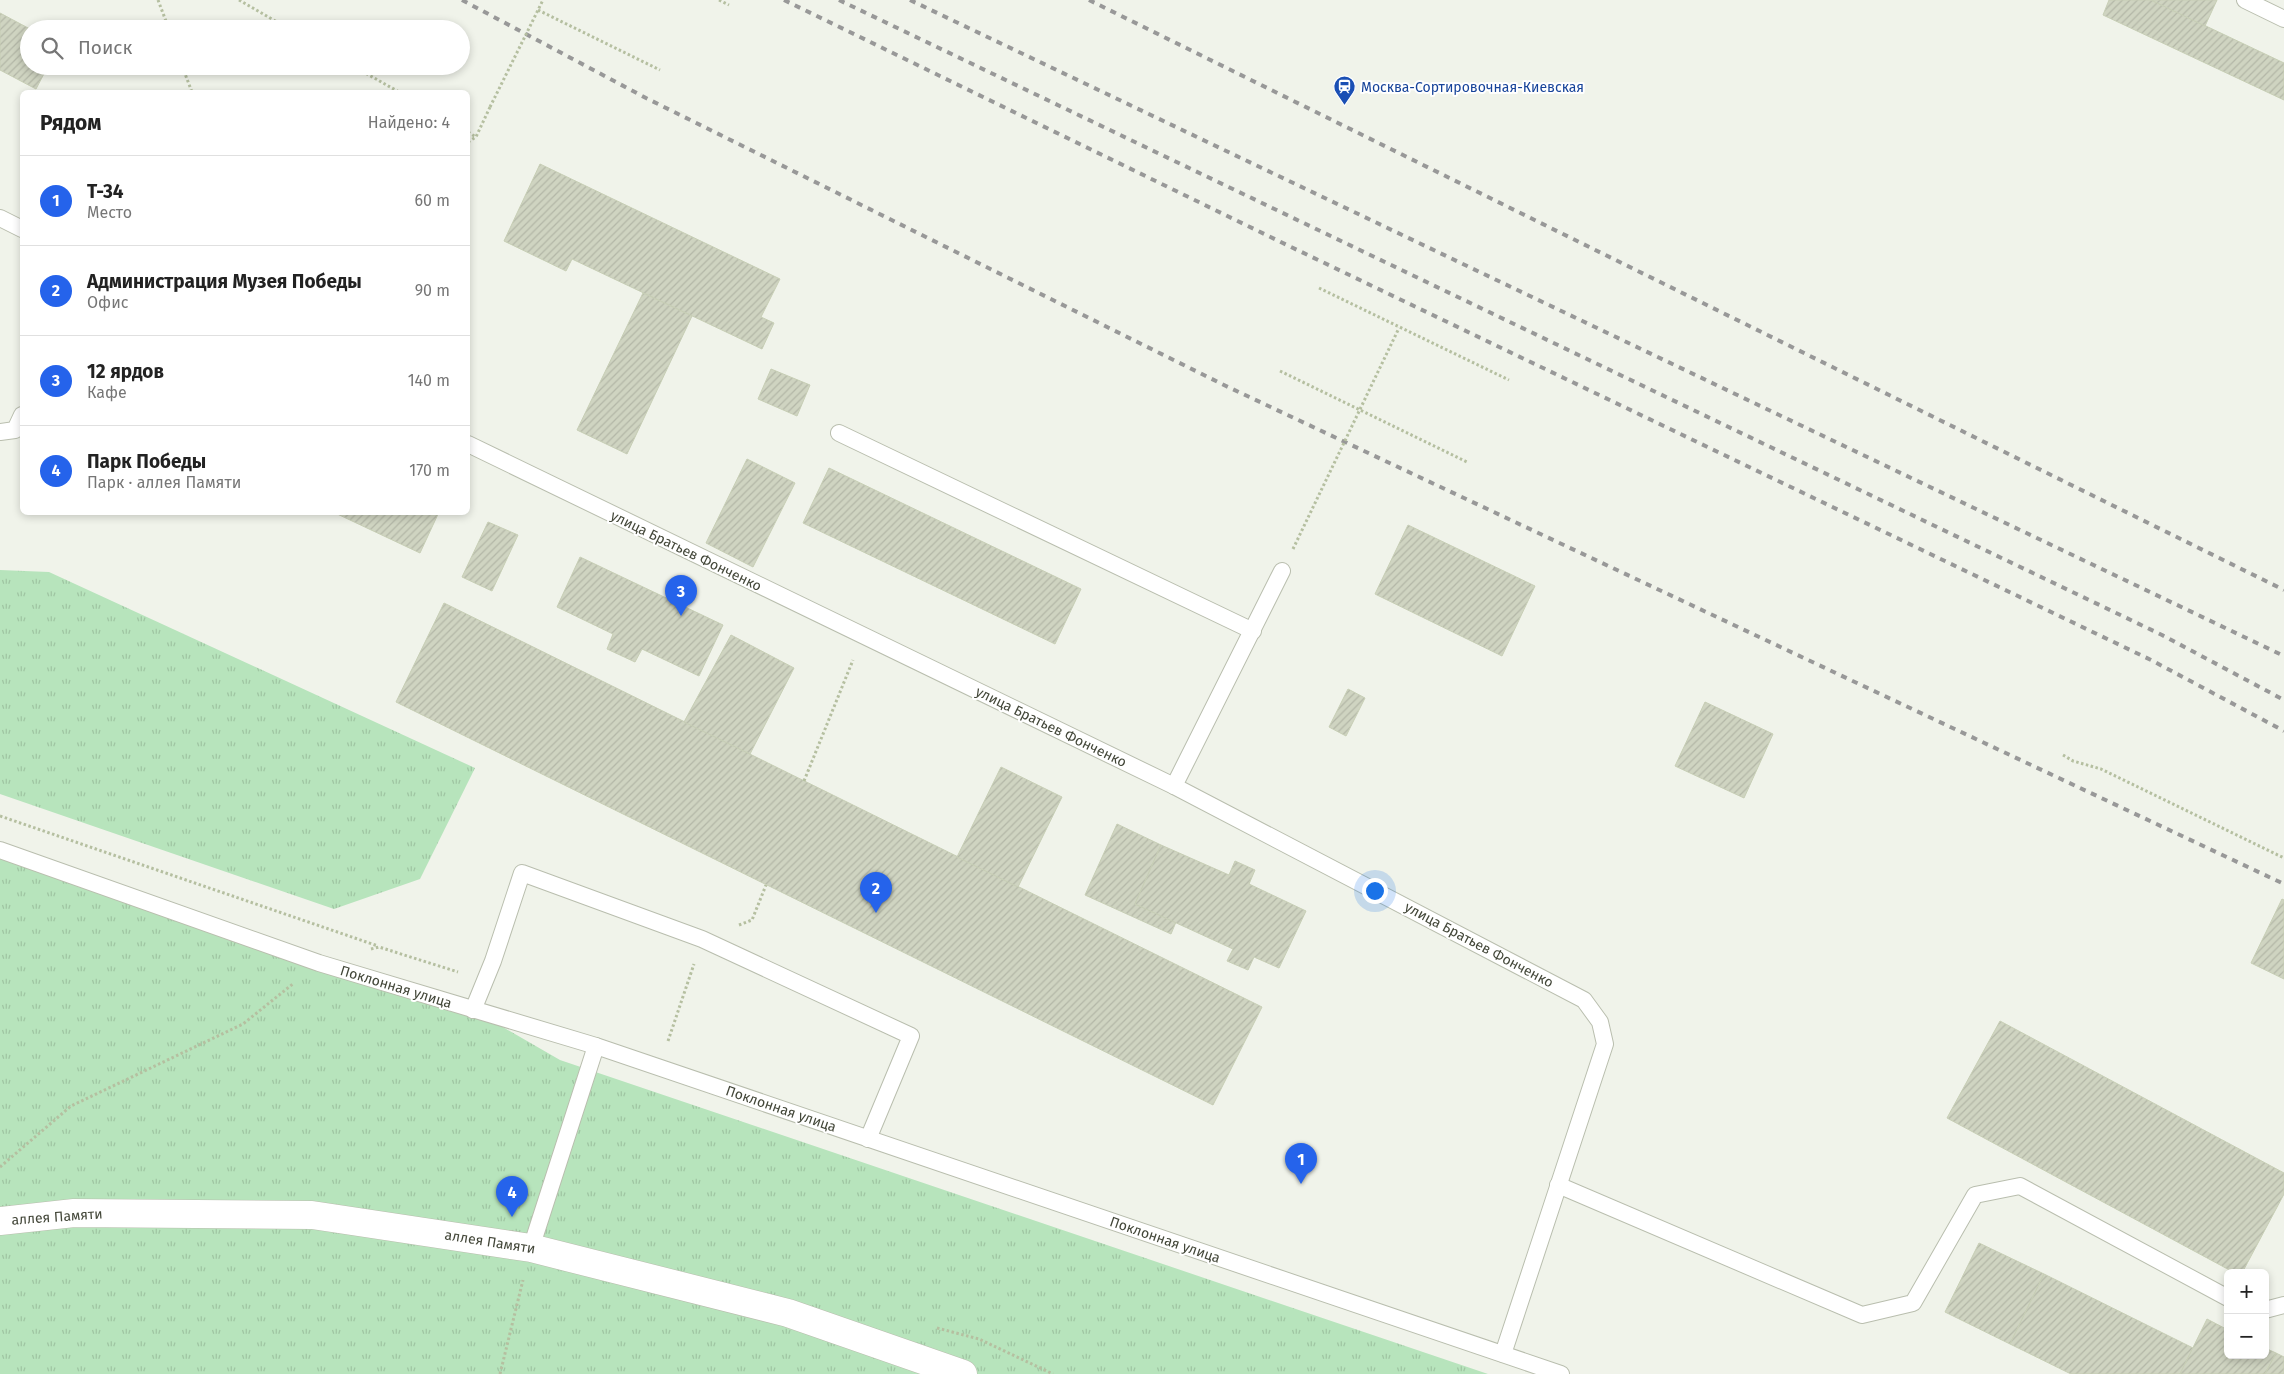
<!DOCTYPE html>
<html lang="ru">
<head>
<meta charset="utf-8">
<style>
	:root { --surface:#fff; --page:#f6f6f6; --text:#222; --muted:#767676; --line:#e0e0e0; --accent:#2563eb }
	body { margin:0; font-family:"Fira Sans",sans-serif; background:var(--page); color:var(--text) }
	.controls { position:absolute; right:15px; bottom:15px; display:grid; overflow:hidden; border-radius:8px; box-shadow:0 2px 8px #0003 }
	.controls button { width:45px; height:45px; display:grid; place-items:center; padding:0; border:0; border-bottom:1px solid var(--line); background:var(--surface); color:var(--text); font:25px sans-serif }
	.you { position:absolute; left:1374px; top:890px; width:18px; height:18px; margin:-12px; border:4px solid #fff; border-radius:50%; background:#1a73e8; box-shadow:0 0 0 8px #1a73e833 }
	.badge { display:grid; place-items:center; width:32px; height:32px; border-radius:50%; background:var(--accent); color:#fff; font-size:16px; font-weight:700 }
	.pin { position:absolute; translate:-50% -41px; filter:drop-shadow(0 1px 2px #0008) }
	.pin::after { content:''; position:absolute; top:26px; width:18px; height:15px; background:inherit; clip-path:polygon(0 0,100% 0,50% 100%) }
	.list { margin:0; padding:0; list-style:none }
	h2 { display:flex; justify-content:space-between; align-items:center; height:65px; margin:0; padding:0 20px; font-size:21px }
	h2 small { font-size:16px; font-weight:400; color:var(--muted) }
	.list li { display:grid; grid-template-columns:32px 1fr auto; gap:15px; align-items:center; box-sizing:border-box; height:90px; padding:0 20px; border-top:1px solid var(--line) }
	.list b { display:block; font-size:19px; white-space:nowrap }
	.list p { margin:0; font-size:16px; white-space:nowrap; color:var(--muted) }
	.list em { font-size:16px; font-style:normal; color:var(--muted) }
	.icon { flex:none; width:28px; height:28px; fill:none; stroke:currentColor; stroke-width:2; stroke-linecap:round; stroke-linejoin:round }
	.map { position:relative; flex:none; width:2284px; height:1374px; overflow:hidden }
	.search { position:absolute; background:var(--surface); box-shadow:0 2px 8px #0003; left:20px; top:20px; width:450px; height:55px; display:flex; align-items:center; gap:12px; box-sizing:border-box; padding:0 18px; border-radius:28px; color:var(--muted); font-size:19px }
	.panel { position:absolute; background:var(--surface); box-shadow:0 2px 8px #0003; left:20px; top:90px; width:450px; height:425px; border-radius:8px }
	.map>svg:first-child { display:block }
	.park { fill:url(#park-tufts) }
	.building { fill:url(#building-hatch); stroke:#c7ceb5 }
	.lines { fill:none; stroke-linecap:round; stroke-linejoin:round }
	.lane-casing { stroke:#b9beae; stroke-width:18 }
	.street-casing { stroke:#b9beae; stroke-width:29 }
	.path { stroke:#b5bfa0; stroke-width:3; stroke-dasharray:2.5 2.5; stroke-linecap:butt }
	.lane { stroke:#fff; stroke-width:16 }
	.street { stroke:#fff; stroke-width:28 }
	.rail { stroke:#989898; stroke-width:4; stroke-dasharray:6 6; stroke-linecap:butt }
	.path-bridge { stroke:#b5bfa0; stroke-width:3; stroke-dasharray:2.5 2.5; stroke-linecap:butt }
	.labels { text-anchor:middle; dominant-baseline:central; stroke-width:4; stroke-linejoin:round; paint-order:stroke }
	.transit-label { font-size:14px; fill:#164399; stroke:#fff; text-anchor:start }
	.street-label { font-size:14px; fill:#434739; stroke:#fff }
</style>
</head>
<body>
<div class="map">
<svg width="2284" height="1374" viewBox="0 0 2284 1374">
	<defs>
		<pattern id="park-tufts" width="24" height="20" patternUnits="userSpaceOnUse" patternTransform="scale(1.25)"><rect width="24" height="20" fill="#b7e4bc"/><path d="M3 7l-1-3M5 7V3M7 7l1-3M15 17l-1-3M17 17v-4M19 17l1-3" fill="none" stroke="#9fc5a2"/></pattern>
		<pattern id="building-hatch" width="6" height="6" patternUnits="userSpaceOnUse" patternTransform="scale(1.25)"><rect width="6" height="6" fill="#cfd4c1"/><path d="M-1 1l2-2M0 6l6-6M5 7l2-2" fill="none" stroke="#b3b7a7"/></pattern>
	</defs>
	<rect width="100%" height="100%" fill="#f0f3ea"/>
	<g class="park">
		<path d="M0,570L49,572L475,768L420,879L334,909L0,794Z"/>
		<path d="M0,853L473,1010L560,1060L1488,1374H0Z"/>
	</g>
	<g class="building">
		<path d="M2109,0H2151L2284,63V100L2103,15Z"/>
		<path d="M2151,0H2217L2205,26Z"/>
		<path d="M0,13L30,29L29,66H48L36,89L0,70Z"/>
		<path d="M540,164L780,279L761,317L774,323L762,349L572,259L566,271L504,241Z"/>
		<path d="M643,293L692,316L627,454L577,430Z"/>
		<path d="M771,369L810,385L797,416L758,399Z"/>
		<path d="M747,459L795,483L753,567L706,543Z"/>
		<path d="M829,468L1081,589L1055,644L803,523Z"/>
		<path d="M333,512H439L420,553Z"/>
		<path d="M488,522L518,535L492,591L462,577Z"/>
		<path d="M1408,525L1535,586L1502,656L1375,594Z"/>
		<path d="M580,557L723,625L699,676L642,649L635,662L607,649L613,634L557,607Z"/>
		<path d="M444,603L1262,1007L1213,1105L396,702Z"/>
		<path d="M731,635L794,668L750,754L684,722Z"/>
		<path d="M1348,689L1365,698L1346,736L1329,727Z"/>
		<path d="M1705,702L1773,734L1744,798L1675,766Z"/>
		<path d="M1001,767L1062,797L1018,887L957,857Z"/>
		<path d="M1117,824L1161,845L1135,904L1176,922L1171,934L1085,895Z"/>
		<path d="M1161,845L1229,875L1235,861L1255,870L1249,884L1306,911L1279,968L1254,957L1248,970L1227,961L1233,949L1135,904Z"/>
		<path d="M2282,899L2284,900V979L2251,963Z"/>
		<path d="M2000,1021L2284,1173V1194L2242,1273H2235L1947,1118Z"/>
		<path d="M1979,1243L2044,1274L2010,1344L1945,1312Z"/>
		<path d="M2044,1274L2193,1348L2180,1374H2071L2010,1344Z"/>
		<path d="M2207,1319L2228,1330V1355H2265V1348L2276,1353L2265,1374H2180Z"/>
		<path d="M2276,1353L2284,1357V1374H2265Z"/>
	</g>
	<g class="lines">
		<defs>
			<g id="lane">
				<path d="M2245,0L2284,19"/>
				<path d="M0,218L22,229"/>
				<path d="M0,432L15,430L22,415"/>
				<path d="M839,433L1253,631"/>
				<path d="M468,444L1174,786L1584,1000L1600,1022L1605,1044L1503,1354"/>
				<path d="M1174,786L1282,571"/>
				<path d="M0,850L319,963L596,1046L1561,1374"/>
				<path d="M473,1010L493,961L522,873L702,939L911,1036L868,1139"/>
				<path d="M1558,1185L1862,1315L1913,1303L1975,1195L2020,1186L2228,1298"/>
				<path d="M531,1248L596,1046"/>
				<path d="M2265,1310L2284,1305"/>
			</g>
			<path id="street" d="M0,1221L74,1213L312,1215L531,1248L788,1313L963,1374"/>
		</defs>
		<use href="#lane" class="lane-casing"/>
		<use href="#street" class="street-casing"/>
		<g class="path">
			<path d="M158,0L169,29"/>
			<path d="M239,0L289,29"/>
			<path d="M719,0L729,5"/>
			<path d="M538,10L660,70"/>
			<path d="M182,66L192,92"/>
			<path d="M353,66L399,92"/>
			<path d="M468,132L476,137"/>
			<path d="M468,142L476,137L490,107"/>
			<path d="M1319,288L1509,380"/>
			<path d="M1280,371L1467,462"/>
			<path d="M2063,755L2073,761L2101,769L2284,858"/>
			<path d="M804,781L853,660"/>
			<path d="M0,816L378,946"/>
			<path d="M739,925L752,920L766,885"/>
			<path d="M371,949L379,947L458,972"/>
			<path d="M668,1041L694,964"/>
			<path d="M0,1167L71,1106L243,1024L294,983"/>
			<path d="M937,1328L979,1339L1053,1374"/>
			<path d="M500,1374L523,1280"/>
		</g>
		<use href="#lane" class="lane"/>
		<use href="#street" class="street"/>
		<g class="rail">
			<path d="M462,0L646,98L1226,386L2284,884"/>
			<path d="M784,0L1289,246L2151,660L2284,731"/>
			<path d="M839,0L2162,635L2284,700"/>
			<path d="M910,0L2284,656"/>
			<path d="M1089,0L2284,590"/>
		</g>
		<g class="path-bridge">
			<path d="M490,107L543,0"/>
			<path d="M1293,549L1399,328"/>
		</g>
	</g>
	<defs>
		<symbol id="station-pin" viewBox="-11 -11 22 30"><path d="M0 17L-7.5 6A9.5 9.5 0 1 1 7.5 6Z" fill="#1a4fb4" stroke="#fff"/><path d="M-3-6H3Q5-6 5-4V2Q5 4 3 4L4.5 6H3L1.5 4h-3L-3 6H-4.5L-3 4Q-5 4-5 2V-4Q-5-6-3-6ZM-3.5-4v3h7v-3ZM-3.5 1v1.5H-2V1ZM2 1v1.5H3.5V1Z" fill="#fff"/></symbol>
	</defs>
	<g fill-rule="evenodd">
		<use href="#station-pin" x="1332" y="74" width="25" height="34"/>
	</g>
	<g class="labels">
		<g class="transit-label">
			<text x="1361" y="87">Москва-Сортировочная-Киевская</text>
		</g>
		<g class="street-label">
			<text transform="translate(686 551) rotate(26)">улица Братьев Фонченко</text>
			<text transform="translate(1051 727) rotate(26)">улица Братьев Фонченко</text>
			<text transform="translate(1479 945) rotate(28)">улица Братьев Фонченко</text>
			<text transform="translate(396 987) rotate(17)">Поклонная улица</text>
			<text transform="translate(781 1109) rotate(19)">Поклонная улица</text>
			<text transform="translate(57 1217) rotate(-4)">аллея Памяти</text>
			<text transform="translate(1165 1240) rotate(19)">Поклонная улица</text>
			<text transform="translate(490 1242) rotate(9)">аллея Памяти</text>
		</g>
	</g>
</svg>
<div class="controls">
<button>+</button>
<button>−</button>
</div>
<div class="you"></div>
<div class="pin badge" style="left:1301px;top:1184px">1</div>
<div class="pin badge" style="left:876px;top:913px">2</div>
<div class="pin badge" style="left:681px;top:616px">3</div>
<div class="pin badge" style="left:512px;top:1217px">4</div>
<div class="search"><svg class="icon" aria-label="search" viewBox="0 0 24 24"><circle cx="10" cy="10" r="6"/><path d="M15 15l6 6"/></svg>Поиск</div>
<section class="panel">
<h2>Рядом<small>Найдено: 4</small></h2>
<ul class="list">
<li><span class="badge">1</span><div><b>Т-34</b><p>Место</p></div><em>60 m</em></li>
<li><span class="badge">2</span><div><b>Администрация Музея Победы</b><p>Офис</p></div><em>90 m</em></li>
<li><span class="badge">3</span><div><b>12 ярдов</b><p>Кафе</p></div><em>140 m</em></li>
<li><span class="badge">4</span><div><b>Парк Победы</b><p>Парк · аллея Памяти</p></div><em>170 m</em></li>
</ul>
</section>
</div>
</body>
</html>
